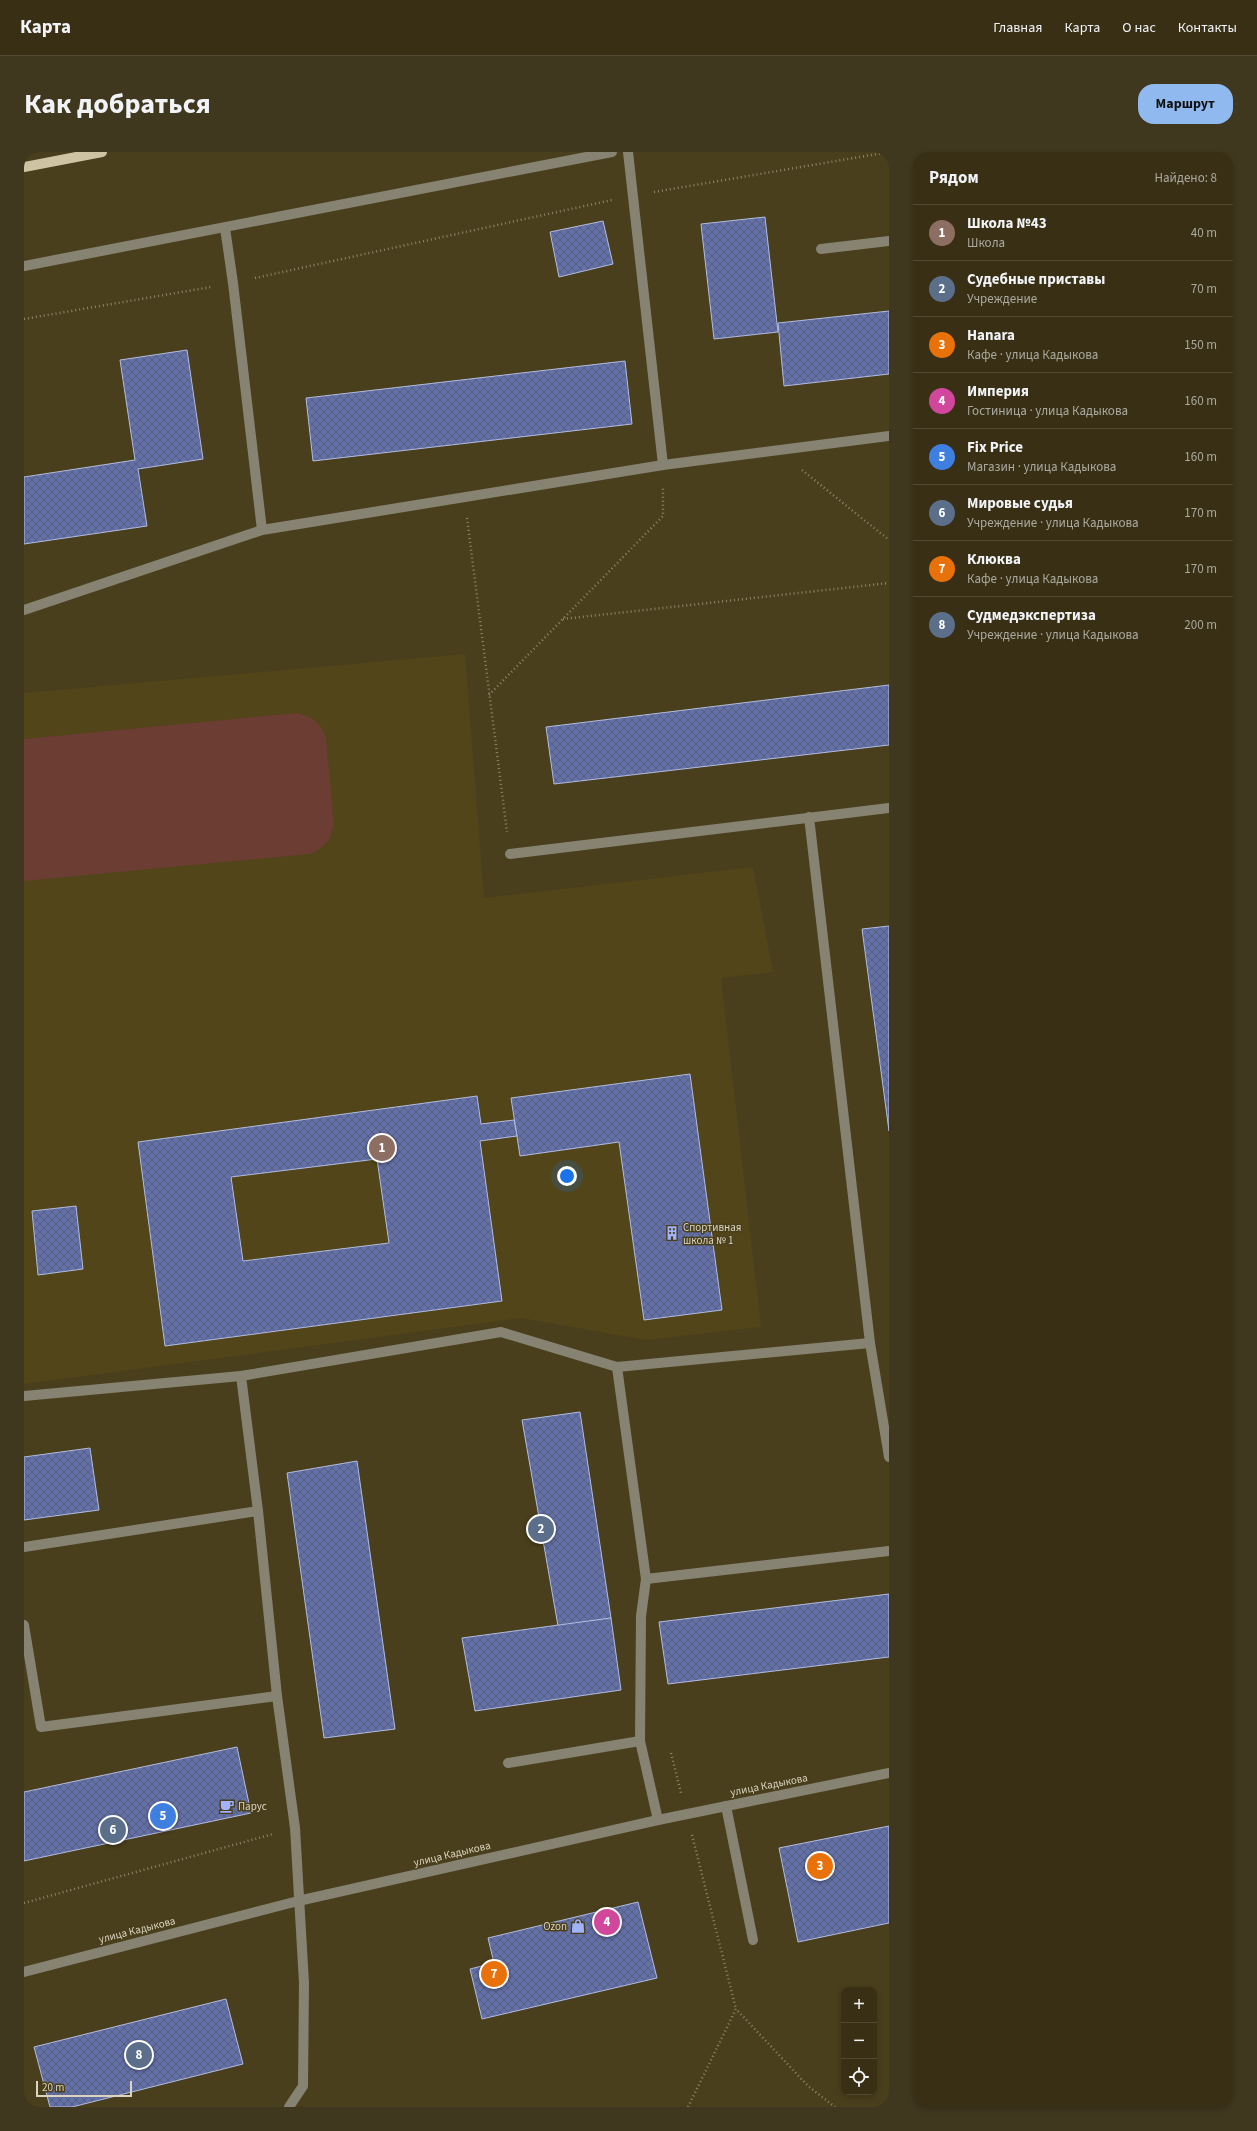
<!DOCTYPE html>
<html lang="ru">
<head>
<meta charset="utf-8">
<style>
	:root { --surface:#382f15; --page:#3f371e; --text:#f1f3f6; --muted:#aba9a0; --line:#524a34; --accent:#90b9f0 }
	body { margin:0; font-family:"Source Sans 3",sans-serif; background:var(--page); color:var(--text) }
	.controls { position:absolute; right:12px; bottom:12px; display:grid; overflow:hidden; border-radius:8px; box-shadow:0 2px 6px #0003 }
	.controls button { width:36px; height:36px; display:grid; place-items:center; padding:0; border:0; border-bottom:1px solid var(--line); background:var(--surface); color:var(--text); font:20px sans-serif }
	.scale { position:absolute; left:12px; bottom:10px; width:96px; box-sizing:border-box; padding-left:4px; border:2px solid #dad4c1; border-top:0; font-size:11px; line-height:14px; white-space:nowrap; color:#dad4c1; -webkit-text-stroke:3px #4a3f1c; paint-order:stroke }
	.you { position:absolute; left:543px; top:1024px; width:14px; height:14px; margin:-10px; border:3px solid #fff; border-radius:50%; background:#1a73e8; box-shadow:0 0 0 6px #1a73e833 }
	.badge { display:grid; place-items:center; width:26px; height:26px; border-radius:50%; background:var(--accent); color:#fff; font-size:13px; font-weight:700 }
	.pin { position:absolute; translate:-50% -50%; border:2px solid #fff; box-shadow:0 1px 4px #0006 }
	.list { margin:0; padding:0; list-style:none }
	h2 { display:flex; justify-content:space-between; align-items:center; height:52px; margin:0; padding:0 16px; font-size:17px }
	h2 small { font-size:13px; font-weight:400; color:var(--muted) }
	.list li { display:grid; grid-template-columns:26px 1fr auto; gap:12px; align-items:center; box-sizing:border-box; height:56px; padding:0 16px; border-top:1px solid var(--line) }
	.list b { display:block; font-size:15px; white-space:nowrap }
	.list p { margin:0; font-size:13px; white-space:nowrap; color:var(--muted) }
	.list em { font-size:13px; font-style:normal; color:var(--muted) }
	.icon { flex:none; width:22px; height:22px; fill:none; stroke:currentColor; stroke-width:2; stroke-linecap:round; stroke-linejoin:round }
	.map { position:relative; flex:none; width:865px; height:1955px; overflow:hidden; border-radius:16px }
	header { display:flex; align-items:center; gap:24px; box-sizing:border-box; height:56px; padding:0 20px; background:var(--surface); border-bottom:1px solid var(--line) }
	header strong { font-size:19px }
	nav { display:flex; gap:22px; margin-inline-start:auto; font-size:14px }
	.intro { display:flex; align-items:center; justify-content:space-between; box-sizing:border-box; height:96px; padding:0 24px }
	h1 { margin:0; font-size:28px }
	.button { padding:10px 18px; border-radius:16px; background:var(--accent); color:#111; font-size:14px; font-weight:700 }
	main { display:flex; gap:24px; padding:0 24px }
	aside { flex:1; background:var(--surface); border-radius:16px; box-shadow:0 2px 6px #0003 }
	.map>svg:first-child { display:block }
	.built { fill:#524519 }
	.green { fill:#6b3d33 }
	.building { fill:url(#building-cross-hatch); stroke:#b2bce1; fill-rule:evenodd }
	.lines { fill:none; stroke-linecap:round; stroke-linejoin:round }
	.path { stroke:#8e866a; stroke-width:2.5; stroke-dasharray:1 3; stroke-linecap:butt }
	.minor { stroke:#878372; stroke-width:10 }
	.major { stroke:#cec4a3; stroke-width:10 }
	.labels { text-anchor:middle; dominant-baseline:central; stroke-width:3; stroke-linejoin:round; paint-order:stroke }
	.poi-label { font-size:11px; fill:#dad4c1; stroke:#4a3f1c; text-anchor:start }
	.street-label { font-size:11px; fill:#dad4c1; stroke:#4a3f1c }
</style>
</head>
<body>
<header>
<strong>Карта</strong>
<nav><a>Главная</a><a>Карта</a><a>О нас</a><a>Контакты</a></nav>
</header>
<div class="intro"><h1>Как добраться</h1><a class="button">Маршрут</a></div>
<main>
<div class="map">
<svg width="865" height="1955" viewBox="0 0 865 1955">
	<defs>
		<pattern id="building-cross-hatch" width="8" height="8" patternUnits="userSpaceOnUse"><rect width="8" height="8" fill="#6471a9"/><path d="M0 0l8 8M0 8l8-8" fill="none" stroke="#565d7d"/></pattern>
	</defs>
	<rect width="100%" height="100%" fill="#4a3f1c"/>
	<path class="built" d="M441,502L460,746L729,715L749,820L697,826L737,1175L622,1188L497,1166L0,1232V541Z"/>
	<path class="green" d="M273,561C290,566 295,569 302,586L310,672C306,690 302,694 286,702L0,729V587Z"/>
	<g class="building">
		<path d="M741,65L754,180L690,187L677,72Z"/>
		<path d="M579,69L589,112L535,125L526,80Z"/>
		<path d="M865,159V222L760,234L754,171Z"/>
		<path d="M163,198L179,307L114,317L123,374L0,392V325L111,308L96,208Z"/>
		<path d="M601,209L608,272L289,309L282,246Z"/>
		<path d="M865,533V593L530,632L522,575Z"/>
		<path d="M865,774V979L838,777Z"/>
		<path d="M666,922L698,1158L620,1168L595,990L496,1004L487,946Z"/>
		<path d="M453,944L457,972L490,968L493,984L456,989L478,1149L141,1194L114,990ZM353,1007L365,1091L219,1109L207,1025Z"/>
		<path d="M52,1054L59,1117L14,1123L8,1059Z"/>
		<path d="M556,1260L587,1466L534,1474L498,1268Z"/>
		<path d="M66,1296L75,1358L0,1368V1305Z"/>
		<path d="M333,1309L371,1577L300,1586L263,1321Z"/>
		<path d="M865,1442V1505L644,1532L635,1470Z"/>
		<path d="M587,1466L597,1538L451,1559L438,1486Z"/>
		<path d="M213,1595L227,1661L0,1709V1640Z"/>
		<path d="M865,1674V1771L774,1790L755,1696Z"/>
		<path d="M614,1750L633,1826L458,1867L446,1817L470,1811L464,1786Z"/>
		<path d="M202,1847L219,1912L48,1955H26L10,1895Z"/>
	</g>
	<g class="lines">
		<g class="path">
			<path d="M630,40L865,0"/>
			<path d="M231,126L588,48"/>
			<path d="M0,167L187,135"/>
			<path d="M778,318L865,388"/>
			<path d="M443,366L483,680"/>
			<path d="M539,467L865,431"/>
			<path d="M465,543L639,364V336"/>
			<path d="M647,1601L657,1641"/>
			<path d="M668,1683L712,1857"/>
			<path d="M0,1751L249,1682"/>
			<path d="M664,1955L712,1857L784,1934L811,1955"/>
		</g>
		<g class="minor">
			<path d="M604,0L639,313"/>
			<path d="M201,76L209,131L238,378"/>
			<path d="M797,97L865,89"/>
			<path d="M0,114L588,0"/>
			<path d="M0,458L238,378L639,313L865,284"/>
			<path d="M785,665L846,1191L865,1305"/>
			<path d="M486,702L865,656"/>
			<path d="M593,1215L622,1427L865,1399"/>
			<path d="M0,1244L217,1224L477,1180L593,1215L846,1191"/>
			<path d="M234,1359L253,1544L271,1676L280,1831L279,1934L265,1955"/>
			<path d="M0,1395L234,1359L217,1224"/>
			<path d="M622,1427L617,1464L616,1589L634,1668"/>
			<path d="M0,1473L17,1575L253,1544"/>
			<path d="M484,1611L616,1589"/>
			<path d="M702,1654L729,1788"/>
			<path d="M0,1820L274,1749L634,1668L865,1621"/>
		</g>
		<path class="major" d="M0,15L78,0"/>
	</g>
	<defs>
		<symbol id="building-bare" viewBox="-9 -9 18 18"><path d="M-4-6H4V6H1V3H-1V6H-4ZM-2.5-4.3h1.7v1.8h-1.7ZM.8-4.3h1.7v1.8H.8ZM-2.5-1h1.7V.8h-1.7ZM.8-1h1.7V.8H.8Z" fill="#a1b3fd" stroke="#4a3f1c" stroke-width="2.5" paint-order="stroke"/></symbol>
		<symbol id="cafe-bare" viewBox="-9 -9 18 18"><path d="M-5.5-4.5H6V0H3Q3 3.5 0 3.5H-2.5Q-5.5 3.5-5.5 0ZM3-3.2v2h1.7v-2ZM-6 4.5H4V6H-6Z" fill="#a1b3fd" stroke="#4a3f1c" stroke-width="2.5" paint-order="stroke"/></symbol>
		<symbol id="shop-bare" viewBox="-9 -9 18 18"><path d="M-5-2.5h2.3a2.7 3.5 0 0 1 5.4 0H5L5.5 6h-11ZM-1.5-2.5h3a1.5 2.3 0 0 0-3 0Z" fill="#a1b3fd" stroke="#4a3f1c" stroke-width="2.5" paint-order="stroke"/></symbol>
	</defs>
	<g fill-rule="evenodd">
		<use href="#building-bare" x="638" y="1071" width="20" height="20"/>
		<use href="#cafe-bare" x="193" y="1644" width="20" height="20"/>
		<use href="#shop-bare" x="544" y="1764" width="20" height="20"/>
	</g>
	<g class="labels">
		<g class="poi-label">
			<text x="659" y="1075">Спортивная<tspan x="659" dy="13">школа № 1</tspan></text>
			<text x="214" y="1654">Парус</text>
			<text x="543" y="1774" text-anchor="end">Ozon</text>
		</g>
		<g class="street-label">
			<text transform="translate(745 1633) rotate(-11)">улица Кадыкова</text>
			<text transform="translate(428 1702) rotate(-13)">улица Кадыкова</text>
			<text transform="translate(113 1778) rotate(-14)">улица Кадыкова</text>
		</g>
	</g>
</svg>
<div class="controls">
<button>+</button>
<button>−</button>
<button><svg class="icon" aria-label="locate" viewBox="0 0 24 24"><circle cx="12" cy="12" r="6"/><path d="M12 2v4M12 18v4M2 12h4M18 12h4"/></svg></button>
</div>
<div class="scale">20 m</div>
<div class="you"></div>
<div class="pin badge" style="left:358px;top:996px;background:#8d6e63">1</div>
<div class="pin badge" style="left:517px;top:1377px;background:#5c6f8a">2</div>
<div class="pin badge" style="left:796px;top:1714px;background:#e8710a">3</div>
<div class="pin badge" style="left:583px;top:1770px;background:#d1479c">4</div>
<div class="pin badge" style="left:139px;top:1664px;background:#3f7fe0">5</div>
<div class="pin badge" style="left:89px;top:1678px;background:#5c6f8a">6</div>
<div class="pin badge" style="left:470px;top:1822px;background:#e8710a">7</div>
<div class="pin badge" style="left:115px;top:1903px;background:#5c6f8a">8</div>
</div>
<aside>
<h2>Рядом<small>Найдено: 8</small></h2>
<ul class="list">
<li><span class="badge" style="background:#8d6e63">1</span><div><b>Школа №43</b><p>Школа</p></div><em>40 m</em></li>
<li><span class="badge" style="background:#5c6f8a">2</span><div><b>Судебные приставы</b><p>Учреждение</p></div><em>70 m</em></li>
<li><span class="badge" style="background:#e8710a">3</span><div><b>Hanara</b><p>Кафе · улица Кадыкова</p></div><em>150 m</em></li>
<li><span class="badge" style="background:#d1479c">4</span><div><b>Империя</b><p>Гостиница · улица Кадыкова</p></div><em>160 m</em></li>
<li><span class="badge" style="background:#3f7fe0">5</span><div><b>Fix Price</b><p>Магазин · улица Кадыкова</p></div><em>160 m</em></li>
<li><span class="badge" style="background:#5c6f8a">6</span><div><b>Мировые судья</b><p>Учреждение · улица Кадыкова</p></div><em>170 m</em></li>
<li><span class="badge" style="background:#e8710a">7</span><div><b>Клюква</b><p>Кафе · улица Кадыкова</p></div><em>170 m</em></li>
<li><span class="badge" style="background:#5c6f8a">8</span><div><b>Судмедэкспертиза</b><p>Учреждение · улица Кадыкова</p></div><em>200 m</em></li>
</ul>
</aside>
</main>
</body>
</html>
